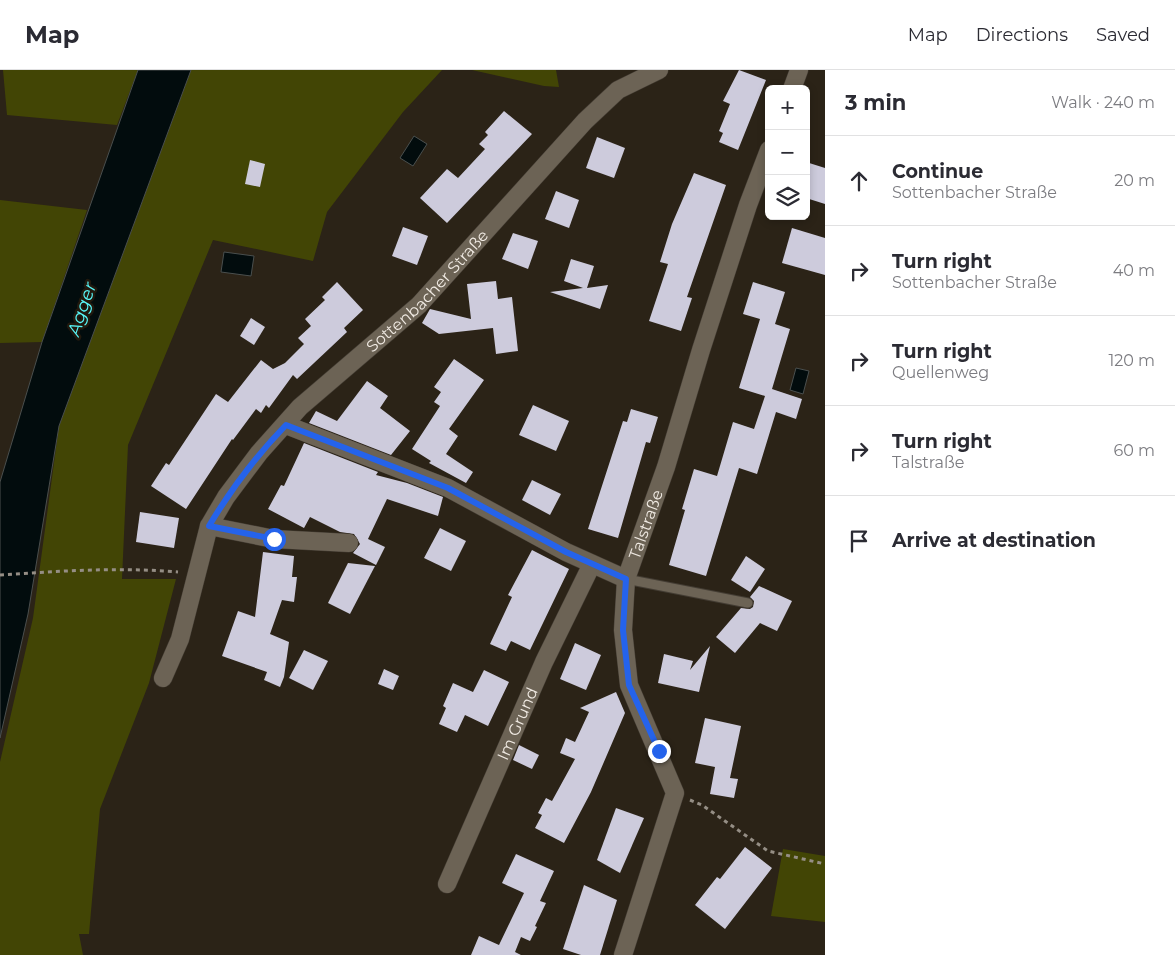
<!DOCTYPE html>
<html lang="en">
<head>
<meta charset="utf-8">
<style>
	:root { --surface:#fff; --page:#f7f7f7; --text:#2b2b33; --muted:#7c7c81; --line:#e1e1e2 }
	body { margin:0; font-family:Montserrat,sans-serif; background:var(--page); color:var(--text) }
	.controls { position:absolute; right:15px; top:15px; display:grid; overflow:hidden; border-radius:8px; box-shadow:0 2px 8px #0003 }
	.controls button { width:45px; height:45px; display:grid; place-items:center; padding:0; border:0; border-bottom:1px solid var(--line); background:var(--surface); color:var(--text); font:25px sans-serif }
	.stop { position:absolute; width:15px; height:15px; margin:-11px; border:4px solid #2563eb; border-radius:50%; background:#fff }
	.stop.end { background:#2563eb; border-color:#fff; box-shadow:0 1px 5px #0008 }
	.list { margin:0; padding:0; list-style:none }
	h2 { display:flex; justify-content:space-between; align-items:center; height:65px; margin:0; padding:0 20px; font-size:21px }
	h2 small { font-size:16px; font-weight:400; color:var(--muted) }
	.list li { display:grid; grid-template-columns:32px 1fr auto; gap:15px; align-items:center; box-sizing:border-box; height:90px; padding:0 20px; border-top:1px solid var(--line) }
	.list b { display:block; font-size:19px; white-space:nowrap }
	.list p { margin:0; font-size:16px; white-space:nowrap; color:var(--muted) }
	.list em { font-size:16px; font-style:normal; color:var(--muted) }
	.icon { flex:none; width:28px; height:28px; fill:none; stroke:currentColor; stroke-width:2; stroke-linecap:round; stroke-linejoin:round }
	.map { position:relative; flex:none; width:825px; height:885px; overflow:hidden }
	header { display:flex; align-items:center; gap:30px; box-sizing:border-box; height:70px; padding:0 25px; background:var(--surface); border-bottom:1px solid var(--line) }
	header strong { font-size:24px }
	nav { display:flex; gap:28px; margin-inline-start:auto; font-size:18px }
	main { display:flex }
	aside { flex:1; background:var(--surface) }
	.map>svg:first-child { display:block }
	.green { fill:#424505 }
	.water { fill:#020c0d; stroke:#4a4f4e }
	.building { fill:#cdcbdc }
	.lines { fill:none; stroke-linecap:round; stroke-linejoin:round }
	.service-casing { stroke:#443d34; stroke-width:11 }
	.minor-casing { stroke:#443d34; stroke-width:19 }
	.path { stroke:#958e85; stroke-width:3; stroke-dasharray:4 4; stroke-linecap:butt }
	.service { stroke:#6c6355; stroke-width:9 }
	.minor { stroke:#6c6355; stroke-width:18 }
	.route { stroke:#2563eb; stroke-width:6 }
	.labels { text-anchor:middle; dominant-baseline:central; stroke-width:5; stroke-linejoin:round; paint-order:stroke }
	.street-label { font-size:16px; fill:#f1ebe4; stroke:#21190e }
	.water-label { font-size:18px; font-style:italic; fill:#58f8f9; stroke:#21190e }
</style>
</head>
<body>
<header>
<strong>Map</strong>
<nav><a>Map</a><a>Directions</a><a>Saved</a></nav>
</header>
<main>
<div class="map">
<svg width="825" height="885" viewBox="0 0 825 885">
	<rect width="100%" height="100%" fill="#2b2317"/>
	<g class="green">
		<path d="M3,0H138L117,55L7,45Z"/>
		<path d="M191,0H442L403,42L327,142L313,191L213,170L128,375L122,509H176L149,613L100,739L89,864H79L83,885H0V692L33,548L59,356Z"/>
		<path d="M472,0H556L559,17L544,16Z"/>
		<path d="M0,130L87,140L42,272L0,273Z"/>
		<path d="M783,779L825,786V852L771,846Z"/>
	</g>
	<g class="water">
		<path d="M138,0H191L59,356L28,544L0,668V412L42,272Z"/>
		<path d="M414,66L427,74L413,96L400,88Z"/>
		<path d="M224,182L254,186L251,206L221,202Z"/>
		<path d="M796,298L809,301L803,324L790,320Z"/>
	</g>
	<g class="building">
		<path d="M739,0L766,10L738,80L719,72L723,63L719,61L730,34L723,31Z"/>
		<path d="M504,41L532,64L447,153L420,128L447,99L458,108L485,79L479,74L488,65L485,62Z"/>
		<path d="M597,67L625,78L614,108L586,98Z"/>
		<path d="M250,90L265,94L260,117L245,114Z"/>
		<path d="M806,92L825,98V134L806,128Z"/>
		<path d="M694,103L726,115L687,227L692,228L681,261L649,251L668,194L660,192L672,154Z"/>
		<path d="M556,121L579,130L569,158L545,149Z"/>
		<path d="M403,157L428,166L417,195L392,186Z"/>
		<path d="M792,158L825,168V205L782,193Z"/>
		<path d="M513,163L538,171L528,199L502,189Z"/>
		<path d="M571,189L594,196L587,218L608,215L600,239L550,222L583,218L564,211Z"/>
		<path d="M496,211L498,229L512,227L518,281L496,284L493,258L439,264L422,253L430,239L471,249L467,214Z"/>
		<path d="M337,212L363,240L344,258L347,262L297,309L293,305L269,338L266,335L261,343L256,339L233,370L232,369L186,439L151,416L166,393L169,395L216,324L228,332L261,290L273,299L285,293L304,274L298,268L311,256L305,249L325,230L322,227Z"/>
		<path d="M753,212L785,222L775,254L790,259L772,319L802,329L796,349L776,342L757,404L739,398L706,506L669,495L685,440L682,439L694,399L717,406L733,352L754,359L765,326L739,318L760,249L743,244Z"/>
		<path d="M251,248L265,257L254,275L240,266Z"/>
		<path d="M454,289L484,310L449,359L458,366L446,384L473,402L466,413L429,393L431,391L412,379L440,336L434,332L441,322L434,317Z"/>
		<path d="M367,311L388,326L380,338L410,361L391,385L309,353L316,341L337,351Z"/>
		<path d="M533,335L569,351L556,381L519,365Z"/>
		<path d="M631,339L658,347L650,373L646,372L618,468L588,459L623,351L627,352Z"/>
		<path d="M304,373L378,402L376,405L407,413L443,427L438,446L387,429L368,469L385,477L376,495L353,483L360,474L354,464L340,462L310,447L304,458L268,439L281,415L284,416Z"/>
		<path d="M532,410L561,424L550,445L522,430Z"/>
		<path d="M140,442L179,448L174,478L136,472Z"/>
		<path d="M440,458L466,471L451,501L424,488Z"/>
		<path d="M532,480L569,499L530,580L511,571L506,581L490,574L512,527L508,525Z"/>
		<path d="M263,482L294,486L292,507H297L294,532L282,530L270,564L289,572L284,607L280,617L264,610L267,602L222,586L238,541L255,547Z"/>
		<path d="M746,486L765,499L750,522L731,510Z"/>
		<path d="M348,493L375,496L350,544L328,533Z"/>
		<path d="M759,516L792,531L777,561L760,553L735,583L716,567L741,538L750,539L753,537L754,531L750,527Z"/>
		<path d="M575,573L601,585L586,620L560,609Z"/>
		<path d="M710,576L699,622L658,613L664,584L693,591L690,600Z"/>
		<path d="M304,580L328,591L313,620L289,608Z"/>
		<path d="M384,599L399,606L393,620L378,614Z"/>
		<path d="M484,600L509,612L488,656L465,645L457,662L439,654L446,638L443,636L453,613L473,622Z"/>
		<path d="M616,622L625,643L591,722L564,773L535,758L542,745L538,743L546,728L552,731L575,689L560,683L566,668L575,672L589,642L580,638Z"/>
		<path d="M705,648L741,656L730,708L738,709L734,728L710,724L715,697L695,693Z"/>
		<path d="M519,675L539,685L532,699L513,690Z"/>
		<path d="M616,738L644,748L620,803L597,790Z"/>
		<path d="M745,777L772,798L725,859L695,835L717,807L720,809Z"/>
		<path d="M516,784L554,801L540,831L546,833L535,856L537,857L530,871L521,867L515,882L521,885H471L479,866L499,875L524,823L502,813Z"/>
		<path d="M584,815L617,830L600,885H581L563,879Z"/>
	</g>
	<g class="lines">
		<defs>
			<path id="service" d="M626,509L748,533"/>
			<g id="minor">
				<path d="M792,19L799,0"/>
				<path d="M286,355L448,418L566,482L626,509"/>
				<path d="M209,456L274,469L349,473"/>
				<path id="s1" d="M163,608L180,569L209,456L226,427L259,383L300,337L419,235L585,51L618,20L659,0"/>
				<path id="s2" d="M447,814L544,592L592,494"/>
				<path id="s3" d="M623,885L675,723L629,615L623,560L626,509L666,397L701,280L748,135L769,80"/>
			</g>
		</defs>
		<use href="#service" class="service-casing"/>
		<use href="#minor" class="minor-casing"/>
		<g class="path">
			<path d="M0,505C59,501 119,497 178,502"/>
			<path d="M690,730L702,735L768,781L825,794"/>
		</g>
		<use href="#service" class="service"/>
		<use href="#minor" class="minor"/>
	</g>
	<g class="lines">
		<path class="route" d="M274,469L209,456C231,419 256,386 286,355L448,418L566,482L626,509L623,560L629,615L659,681"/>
	</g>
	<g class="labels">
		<g class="street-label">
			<text stroke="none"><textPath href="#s1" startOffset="482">Sottenbacher Straße</textPath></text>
			<text stroke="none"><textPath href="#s3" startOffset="452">Talstraße</textPath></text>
			<text stroke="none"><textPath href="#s2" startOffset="175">Im Grund</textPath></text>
		</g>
		<g class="water-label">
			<text transform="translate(82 239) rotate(-71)">Agger</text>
		</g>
	</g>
</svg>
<div class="controls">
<button>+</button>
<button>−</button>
<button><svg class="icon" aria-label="layers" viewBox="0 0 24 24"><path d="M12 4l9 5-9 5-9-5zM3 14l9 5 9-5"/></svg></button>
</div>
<div class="stop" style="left:274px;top:469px"></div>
<div class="stop end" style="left:659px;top:681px"></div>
</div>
<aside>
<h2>3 min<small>Walk · 240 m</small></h2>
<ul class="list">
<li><svg class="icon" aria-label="ahead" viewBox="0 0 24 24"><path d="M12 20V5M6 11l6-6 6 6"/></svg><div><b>Continue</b><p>Sottenbacher Straße</p></div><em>20 m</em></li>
<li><svg class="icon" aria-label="right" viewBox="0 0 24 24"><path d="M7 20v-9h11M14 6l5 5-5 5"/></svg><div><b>Turn right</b><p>Sottenbacher Straße</p></div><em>40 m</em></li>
<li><svg class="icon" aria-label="right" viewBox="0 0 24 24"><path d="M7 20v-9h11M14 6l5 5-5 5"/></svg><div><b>Turn right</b><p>Quellenweg</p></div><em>120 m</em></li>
<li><svg class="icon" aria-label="right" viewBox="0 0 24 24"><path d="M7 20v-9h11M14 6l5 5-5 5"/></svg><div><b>Turn right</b><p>Talstraße</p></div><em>60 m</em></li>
<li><svg class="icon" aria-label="arrive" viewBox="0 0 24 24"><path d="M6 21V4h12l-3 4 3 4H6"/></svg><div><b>Arrive at destination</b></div></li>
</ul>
</aside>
</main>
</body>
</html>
